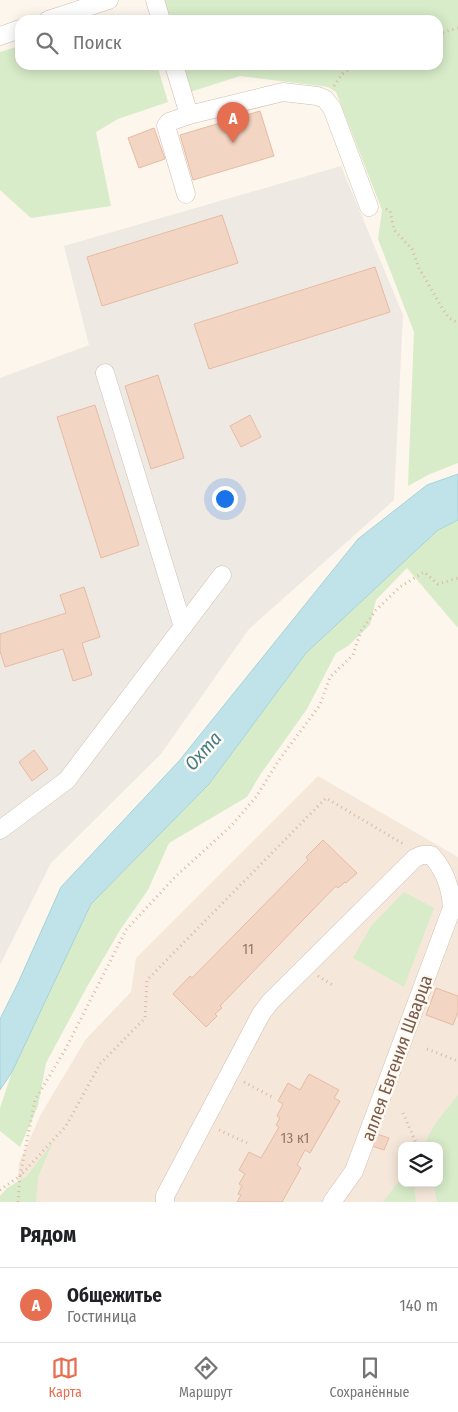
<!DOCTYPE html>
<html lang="ru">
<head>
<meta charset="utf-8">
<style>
	:root { --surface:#fff; --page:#f6f6f6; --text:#202124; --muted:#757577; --line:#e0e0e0; --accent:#e76f51 }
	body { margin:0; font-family:"Fira Sans Condensed",sans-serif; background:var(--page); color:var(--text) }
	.controls { position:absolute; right:15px; bottom:15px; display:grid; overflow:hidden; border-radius:10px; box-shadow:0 2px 12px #0003 }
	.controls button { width:45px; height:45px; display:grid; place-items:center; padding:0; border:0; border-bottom:1px solid var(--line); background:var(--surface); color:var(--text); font:25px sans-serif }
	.you { position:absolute; left:224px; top:498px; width:18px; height:18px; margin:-12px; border:4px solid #fff; border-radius:50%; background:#1a73e8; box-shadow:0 0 0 8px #1a73e833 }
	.badge { display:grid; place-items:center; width:32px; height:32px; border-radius:50%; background:var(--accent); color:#fff; font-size:16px; font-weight:700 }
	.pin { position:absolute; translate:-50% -41px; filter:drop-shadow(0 1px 2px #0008) }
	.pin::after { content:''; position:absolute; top:26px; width:18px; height:15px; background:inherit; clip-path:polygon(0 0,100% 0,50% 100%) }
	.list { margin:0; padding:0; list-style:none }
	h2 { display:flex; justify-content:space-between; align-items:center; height:65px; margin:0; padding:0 20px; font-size:21px }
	h2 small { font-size:16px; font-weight:400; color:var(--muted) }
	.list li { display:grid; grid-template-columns:32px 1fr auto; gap:15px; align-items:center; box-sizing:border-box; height:75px; padding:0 20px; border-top:1px solid var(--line) }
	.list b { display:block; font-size:19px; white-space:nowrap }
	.list p { margin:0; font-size:16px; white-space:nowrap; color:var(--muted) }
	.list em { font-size:16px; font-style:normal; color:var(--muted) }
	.icon { flex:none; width:28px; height:28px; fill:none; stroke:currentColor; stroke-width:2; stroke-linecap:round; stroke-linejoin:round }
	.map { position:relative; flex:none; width:458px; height:1202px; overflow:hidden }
	.search { position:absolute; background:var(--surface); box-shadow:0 2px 12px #0003; left:15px; right:15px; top:15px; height:55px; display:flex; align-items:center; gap:12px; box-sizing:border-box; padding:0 18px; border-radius:15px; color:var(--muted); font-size:19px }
	.sheet { height:140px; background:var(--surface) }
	nav { display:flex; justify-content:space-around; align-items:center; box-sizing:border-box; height:70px; border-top:1px solid var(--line); background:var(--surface); font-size:14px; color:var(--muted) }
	nav a { display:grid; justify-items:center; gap:2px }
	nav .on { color:var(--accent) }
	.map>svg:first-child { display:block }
	.residential { fill:#f5e8da; fill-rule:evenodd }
	.industrial { fill:#efe9e4 }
	.green { fill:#d8ecc9 }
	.water { fill:#bfe3e8; stroke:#a5d3da }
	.building { fill:#f3d5c3; stroke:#e6bba3 }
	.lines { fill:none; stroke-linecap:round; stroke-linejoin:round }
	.minor-casing { stroke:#d1beb0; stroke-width:19 }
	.path { stroke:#d9b8a5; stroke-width:3; stroke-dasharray:1 4; stroke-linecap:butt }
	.minor { stroke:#fff; stroke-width:18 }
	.labels { text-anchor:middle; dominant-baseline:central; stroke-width:5; stroke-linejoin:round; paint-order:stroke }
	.number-label { font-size:15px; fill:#987a6a }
	.street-label { font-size:18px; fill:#7a5c4d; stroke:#fffaf3 }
	.water-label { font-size:19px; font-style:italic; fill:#437c86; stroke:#fffaf3 }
</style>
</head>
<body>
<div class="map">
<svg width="458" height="1202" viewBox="0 0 458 1202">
	<rect width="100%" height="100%" fill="#fdf6ec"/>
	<path class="residential" d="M318,776L458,857V1202H16L19,1163L41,1114L86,1039L131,992L136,958ZM402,1146H439V1183H402Z"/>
	<path class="industrial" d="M341,166L403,315L394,500L249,629L161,754L51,863L0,965V378L89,345L64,246Z"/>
	<g class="green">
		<path d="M162,0H458V463L430,474L408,486L414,332L378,239L382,210L336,92L328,87L240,76L190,92L182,65H438V20H168Z"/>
		<path d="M20,46V65H157L168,102L118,119L96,132L111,206L31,218L0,190V52Z"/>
		<path d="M458,520V628L407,568L376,600L370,625L348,646L336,653L307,709L260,775L247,797L169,843L148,890L120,930L88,985L46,1063L38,1106L20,1147L0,1131V1108L12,1072L91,904L209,784L306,653L438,530Z"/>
		<path d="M404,892L434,908L404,987L353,958L371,926Z"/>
		<path d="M458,1095V1202H437L433,1183H439V1146H426C426,1131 449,1107 458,1095Z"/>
		<path d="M53,1142L38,1177L36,1202H0V1196L7,1188L27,1176Z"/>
		<path d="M402,1177V1183H414L416,1202H383Z"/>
	</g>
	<path class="water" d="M458,474V520L438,530L306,653L209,784L91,904L12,1072L0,1090V1019L18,983L61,887L179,761L358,539L427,485Z"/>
	<g class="building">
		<path d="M260,111L274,156L193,180L180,135Z"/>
		<path d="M154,128L165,159L139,168L128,138Z"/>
		<path d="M222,215L238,263L102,306L87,257Z"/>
		<path d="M375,267L390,312L209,369L194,324Z"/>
		<path d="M158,375L184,458L151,469L125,386Z"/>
		<path d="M95,405L139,545L101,558L57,417Z"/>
		<path d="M250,415L261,437L241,447L230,426Z"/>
		<path d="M84,587L100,637L82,643L92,675L73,681L63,649L5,667L0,651V634L66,613L60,595Z"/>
		<path d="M34,750L48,769L32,781L19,762Z"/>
		<path d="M323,840L357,873L346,883L345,882L338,888L336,886L301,922L220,1006L222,1008L215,1014L217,1016L206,1027L173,994L190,976L192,978L308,860L306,857Z"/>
		<path d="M436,988L458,996V1012L453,1025L426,1015Z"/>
		<path d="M309,1074L339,1090L334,1098L340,1101L310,1153L305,1150L297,1165L301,1168L282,1202H237L241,1195L238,1194L242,1186L239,1184L245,1174L239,1170L249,1152L261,1158L279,1127L276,1125L280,1118L277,1116L283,1104L278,1101L288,1083L300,1090Z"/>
		<path d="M377,1134L389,1138L384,1150L372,1146Z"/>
	</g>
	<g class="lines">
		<defs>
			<g id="minor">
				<path d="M155,0L161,20"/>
				<path d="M48,20L109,0"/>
				<path d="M0,36L20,29"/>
				<path d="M174,65L189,115L283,92L317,96L325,99L332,108L369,207"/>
				<path d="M186,194L166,126L169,122L189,115"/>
				<path d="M105,373L183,627"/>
				<path d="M0,830L67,780L222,575"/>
				<path d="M165,1202V1196L261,1014L270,1002L415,858L422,855H431C445,870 451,888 452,908L354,1171L332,1202"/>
			</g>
		</defs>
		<use href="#minor" class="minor-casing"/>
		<g class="path">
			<path d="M438,34L458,28"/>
			<path d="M334,86L342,74L355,65"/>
			<path d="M386,209L390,211L394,230L412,249L419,268L442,308L449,318L458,323"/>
			<path d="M318,976L334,986"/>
			<path d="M427,1049L458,1061"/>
			<path d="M244,1082L272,1097"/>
			<path d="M403,1113L416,1143"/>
			<path d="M219,1130L247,1143"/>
			<path d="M0,1190L20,1176L35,1100L65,1050L126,930L175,877L231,826L256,797L279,760L320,705L330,677L353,655L361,631L376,610L400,587L424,572L438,584L458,578"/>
			<path d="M18,1202L20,1176L66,1126L100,1064L145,1018L147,980L326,798L405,845"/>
		</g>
		<use href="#minor" class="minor"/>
	</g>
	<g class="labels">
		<g class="number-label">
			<text x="248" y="949">11</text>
			<text x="295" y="1138">13 к1</text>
		</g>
		<g class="street-label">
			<text transform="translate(397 1058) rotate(-70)">аллея Евгения Шварца</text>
		</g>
		<g class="water-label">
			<text transform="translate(203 751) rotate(-48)">Охта</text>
		</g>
	</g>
</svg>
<div class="controls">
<button><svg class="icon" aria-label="layers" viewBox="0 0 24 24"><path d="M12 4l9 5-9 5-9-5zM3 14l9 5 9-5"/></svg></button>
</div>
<div class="you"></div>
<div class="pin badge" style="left:233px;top:143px">A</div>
<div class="search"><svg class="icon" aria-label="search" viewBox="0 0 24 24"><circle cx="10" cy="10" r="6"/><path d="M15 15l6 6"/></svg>Поиск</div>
</div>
<section class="sheet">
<h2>Рядом<small></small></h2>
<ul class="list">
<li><span class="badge">A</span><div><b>Общежитье</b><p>Гостиница</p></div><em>140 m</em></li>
</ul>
</section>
<nav>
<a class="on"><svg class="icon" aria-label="map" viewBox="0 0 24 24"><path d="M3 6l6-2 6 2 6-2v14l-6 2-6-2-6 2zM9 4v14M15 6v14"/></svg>Карта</a>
<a><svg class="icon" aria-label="directions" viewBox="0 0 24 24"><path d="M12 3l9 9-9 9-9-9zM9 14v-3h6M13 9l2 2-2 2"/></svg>Маршрут</a>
<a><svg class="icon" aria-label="saved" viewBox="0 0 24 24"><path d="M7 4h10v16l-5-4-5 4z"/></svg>Сохранённые</a>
</nav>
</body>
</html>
